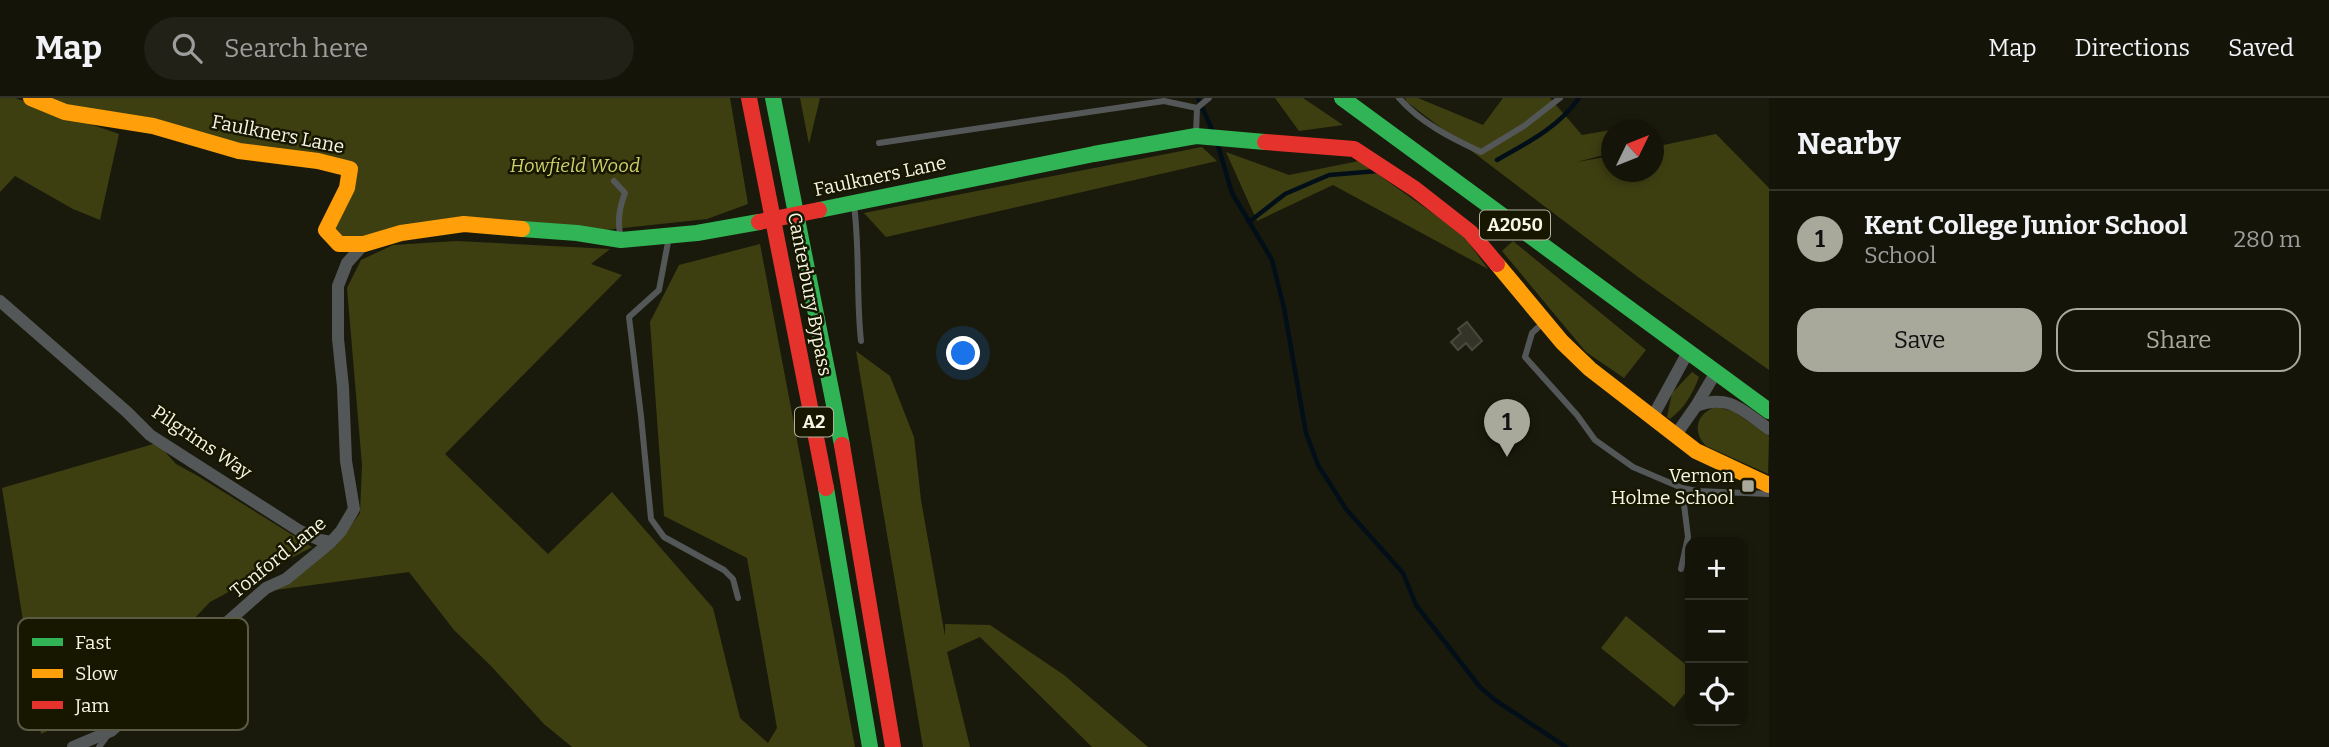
<!DOCTYPE html>
<html lang="en">
<head>
<meta charset="utf-8">
<style>
	:root { --surface:#141409; --page:#212117; --text:#f1f3f6; --muted:#9d9e9c; --line:#33332a; --accent:#a8a99a }
	body { margin:0; font-family:Bitter,serif; background:var(--page); color:var(--text) }
	.controls { position:absolute; right:21px; bottom:21px; display:grid; overflow:hidden; border-radius:14px; box-shadow:0 4px 10px #0003 }
	.controls button { width:63px; height:63px; display:grid; place-items:center; padding:0; border:0; border-bottom:2px solid var(--line); background:var(--surface); color:var(--text); font:35px sans-serif }
	.compass { position:absolute; left:1601px; top:21px; width:63px; height:63px; border-radius:50%; background:var(--surface); box-shadow:0 4px 10px #0003; rotate:47deg }
	.you { position:absolute; left:964px; top:256px; width:24px; height:24px; margin:-18px; border:5px solid #fff; border-radius:50%; background:#1a73e8; box-shadow:0 0 0 10px #1a73e833 }
	.badge { display:grid; place-items:center; width:46px; height:46px; border-radius:50%; background:var(--accent); color:#111; font-size:23px; font-weight:700 }
	.pin { position:absolute; translate:-50% -58px; filter:drop-shadow(0 2px 4px #0008) }
	.pin::after { content:''; position:absolute; top:37px; width:24px; height:21px; background:inherit; clip-path:polygon(0 0,100% 0,50% 100%) }
	.list { margin:0; padding:0; list-style:none }
	h2 { display:flex; justify-content:space-between; align-items:center; height:91px; margin:0; padding:0 28px; font-size:30px }
	h2 small { font-size:23px; font-weight:400; color:var(--muted) }
	.list li { display:grid; grid-template-columns:46px 1fr auto; gap:21px; align-items:center; box-sizing:border-box; height:98px; padding:0 28px; border-top:2px solid var(--line) }
	.list b { display:block; font-size:26px; white-space:nowrap }
	.list p { margin:0; font-size:23px; white-space:nowrap; color:var(--muted) }
	.list em { font-size:23px; font-style:normal; color:var(--muted) }
	.actions { display:flex; gap:14px; padding:21px 28px }
	.actions a { flex:1; padding:16px 0; border:2px solid var(--accent); border-radius:21px; text-align:center; font-size:24px; color:var(--accent) }
	.actions .main { background:var(--accent); color:#111 }
	.icon { flex:none; width:38px; height:38px; fill:none; stroke:currentColor; stroke-width:2; stroke-linecap:round; stroke-linejoin:round }
	.map { position:relative; flex:none; width:1769px; height:649px; overflow:hidden }
	header { display:flex; align-items:center; gap:42px; box-sizing:border-box; height:98px; padding:0 35px; background:var(--surface); border-bottom:2px solid var(--line) }
	header strong { font-size:33px }
	nav { display:flex; gap:38px; margin-inline-start:auto; font-size:24px }
	.search { width:490px; height:63px; background:var(--page); display:flex; align-items:center; gap:18px; box-sizing:border-box; padding:0 24px; border-radius:38px; color:var(--muted); font-size:26px }
	main { display:flex }
	aside { flex:1; background:var(--surface) }
	.map>svg:first-child { display:block }
	.green { fill:#3e3f11 }
	.lines { fill:none; stroke-linecap:round; stroke-linejoin:round }
	.stream { stroke:#020f19; stroke-width:4.5 }
	.building { fill:#343429; stroke:#494a3e; stroke-width:2 }
	.lane { stroke:#535758; stroke-width:6 }
	.street { stroke:#535758; stroke-width:12 }
	.fast { stroke:#30b455; stroke-width:16 }
	.slow { stroke:#ff9f0a; stroke-width:16 }
	.jam { stroke:#e5322d; stroke-width:16 }
	.jam-bridge { stroke:#e5322d; stroke-width:16 }
	.poi-dot { fill:#a8a99a; stroke:#171700; stroke-width:2.5 }
	.labels { text-anchor:middle; dominant-baseline:central; stroke-width:5; stroke-linejoin:round; paint-order:stroke }
	.shield { fill:#171700; stroke:#b2b3a1; stroke-width:2 }
	.shield-label { font-size:18px; font-weight:bold; fill:#f5f6e6 }
	.street-label { font-size:19px; fill:#f5f6e6; stroke:#171700 }
	.park-label { font-size:19px; font-style:italic; fill:#cdd16b; stroke:#171700 }
	.poi-label { font-size:19px; fill:#f5f6e6; stroke:#171700; text-anchor:end }
	.key { fill:#171700; stroke:#5a5a45; stroke-width:2 }
	.key-label { font-size:19px; fill:#f5f6e6 }
</style>
</head>
<body>
<header>
<strong>Map</strong>
<div class="search"><svg class="icon" aria-label="search" viewBox="0 0 24 24"><circle cx="10" cy="10" r="6"/><path d="M15 15l6 6"/></svg>Search here</div>
<nav><a>Map</a><a>Directions</a><a>Saved</a></nav>
</header>
<main>
<div class="map">
<svg width="1769" height="649" viewBox="0 0 1769 649">
	<rect width="100%" height="100%" fill="#1a1a0c"/>
	<g class="green">
		<path d="M0,0H15L119,36L100,122L73,111L15,78L0,94Z"/>
		<path d="M31,0H730L748,106L707,121L577,135L464,126L364,146L326,132L350,71Z"/>
		<path d="M800,0H820L809,46Z"/>
		<path d="M1275,0H1303L1343,27L1299,33Z"/>
		<path d="M1405,0H1418L1483,27L1503,0H1550L1582,37L1611,32V55L1577,64L1611,58L1612,74H1654V49L1716,36L1769,90V272L1638,179L1407,4Z"/>
		<path d="M1202,49L1217,63L886,139L864,115Z"/>
		<path d="M1226,54L1289,77L1359,63L1462,136L1488,171L1333,87L1257,123Z"/>
		<path d="M457,143L610,151L591,166L622,177L445,356L548,456L612,394L713,510L740,620L768,645L777,630L747,460L664,418L650,224L679,167L760,146L855,649H572L544,626L492,569L454,532L409,474L275,492L336,448L360,415L362,367L347,190L361,162L393,147Z"/>
		<path d="M1513,143L1646,252L1624,280L1586,254L1502,153Z"/>
		<path d="M856,253L890,278L914,339L921,402L945,538V526L990,527L1064,577L1148,649H1092L980,539L947,554L970,649H923Z"/>
		<path d="M1692,274L1699,279C1692,297 1685,309 1670,321L1667,319L1672,295Z"/>
		<path d="M1716,309L1733,313L1769,338L1768,376L1706,348C1692,334 1696,315 1716,309Z"/>
		<path d="M157,345L176,366L198,378L312,449L210,504L151,566L132,581L85,615L41,636L2,390Z"/>
		<path d="M1626,518L1690,570V589L1674,609L1601,550Z"/>
	</g>
	<g class="lines">
		<g class="stream">
			<path d="M1198,0L1214,36"/>
			<path d="M1217,44L1232,95L1272,162L1284,210L1306,335L1318,367L1346,411L1403,475L1416,507L1480,589L1495,602L1566,649"/>
			<path d="M1497,62C1527,45 1559,29 1579,0"/>
			<path d="M1249,124L1285,96L1329,77L1378,73"/>
		</g>
	</g>
	<path class="building" d="M1467,224L1482,243L1472,252L1466,245L1458,252L1451,244L1461,235L1458,231Z"/>
	<g class="lines">
		<g class="lane">
			<path d="M1399,0C1421,25 1451,40 1481,54L1524,28L1560,0"/>
			<path d="M1196,36L1197,10"/>
			<path d="M879,45L1164,3L1197,10L1209,0"/>
			<path d="M614,83L625,95C619,111 617,124 621,140"/>
			<path d="M854,107C860,152 856,198 861,243"/>
			<path d="M669,139L659,192L629,219L641,318L651,421L664,439L724,472L733,481L738,500"/>
			<path d="M1544,224L1532,235L1525,259L1577,317L1595,342L1633,369L1682,390L1697,393L1769,396"/>
			<path d="M1681,471L1688,439L1682,390"/>
			<path d="M99,649L108,637"/>
		</g>
		<g class="street">
			<path d="M0,203L127,314L150,337L300,433L320,442L331,444"/>
			<path d="M1696,308C1729,295 1743,313 1769,331"/>
			<path d="M1652,320L1688,254"/>
			<path d="M1675,338L1696,308L1716,274"/>
			<path d="M73,649L111,633L158,591L198,550L266,490L286,481L331,444L341,433L354,411L346,363L343,289L338,241V188L347,165L364,146"/>
		</g>
		<g class="fast">
			<path d="M773,0L842,347"/>
			<path d="M1342,0L1769,313"/>
			<path d="M819,112L1094,56L1196,38L1265,44"/>
			<path d="M522,131L577,135L621,142L697,135L759,124"/>
			<path d="M826,390L870,649"/>
		</g>
		<g class="slow">
			<path d="M31,0L65,14L153,28L239,53L318,63L350,71L347,90L326,132L339,146H364L401,135L464,126L522,131"/>
			<path d="M1497,166L1562,244L1590,271L1696,353L1769,387"/>
		</g>
		<g class="jam">
			<path d="M749,0L826,390"/>
			<path d="M1265,44L1354,51L1415,91L1470,134L1497,166"/>
			<path d="M842,347L893,649"/>
		</g>
		<path class="jam-bridge" d="M759,124L819,112"/>
	</g>
	<rect class="poi-dot" x="1741" y="381" width="14" height="14" rx="3.5"/>
	<g class="labels">
		<g class="shield">
			<rect x="1480" y="112.5" width="70" height="29" rx="5"/>
			<rect x="795" y="309.5" width="38" height="29" rx="5"/>
		</g>
		<g class="shield-label">
			<text x="1515" y="127">A2050</text>
			<text x="814" y="324">A2</text>
		</g>
		<g class="street-label">
			<text transform="translate(278 36) rotate(11)">Faulkners Lane</text>
			<text transform="translate(880 78) rotate(-12)">Faulkners Lane</text>
			<text transform="translate(810 196) rotate(79)">Canterbury Bypass</text>
			<text transform="translate(202 344) rotate(34)">Pilgrims Way</text>
			<text transform="translate(278 459) rotate(-39)">Tonford Lane</text>
		</g>
		<g class="park-label">
			<text x="575" y="67">Howfield Wood</text>
		</g>
		<g class="poi-label">
			<text x="1734" y="377">Vernon<tspan x="1734" dy="22">Holme School</tspan></text>
		</g>
	</g>
	<rect x="18" y="520" width="230" height="112" rx="10" class="key"/>
	<rect x="32" y="540" width="31" height="8" fill="#30b455"/>
	<rect x="32" y="571" width="31" height="9" fill="#ff9f0a"/>
	<rect x="32" y="603" width="31" height="8" fill="#e5322d"/>
	<g class="key-label">
		<text x="75" y="551">Fast</text>
		<text x="75" y="582">Slow</text>
		<text x="75" y="614">Jam</text>
	</g>
</svg>
<div class="controls">
<button>+</button>
<button>−</button>
<button><svg class="icon" aria-label="locate" viewBox="0 0 24 24"><circle cx="12" cy="12" r="6"/><path d="M12 2v4M12 18v4M2 12h4M18 12h4"/></svg></button>
</div>
<svg class="compass" viewBox="-18 -18 36 36"><path d="M0-13l5 13h-10z" fill="#e53935"/><path d="M0 13l5-13h-10z" fill="#9d9e9c"/></svg>
<div class="you"></div>
<div class="pin badge" style="left:1507px;top:359px">1</div>
</div>
<aside>
<h2>Nearby<small></small></h2>
<ul class="list">
<li><span class="badge">1</span><div><b>Kent College Junior School</b><p>School</p></div><em>280 m</em></li>
</ul>
<div class="actions"><a class="main">Save</a><a>Share</a></div>
</aside>
</main>
</body>
</html>
